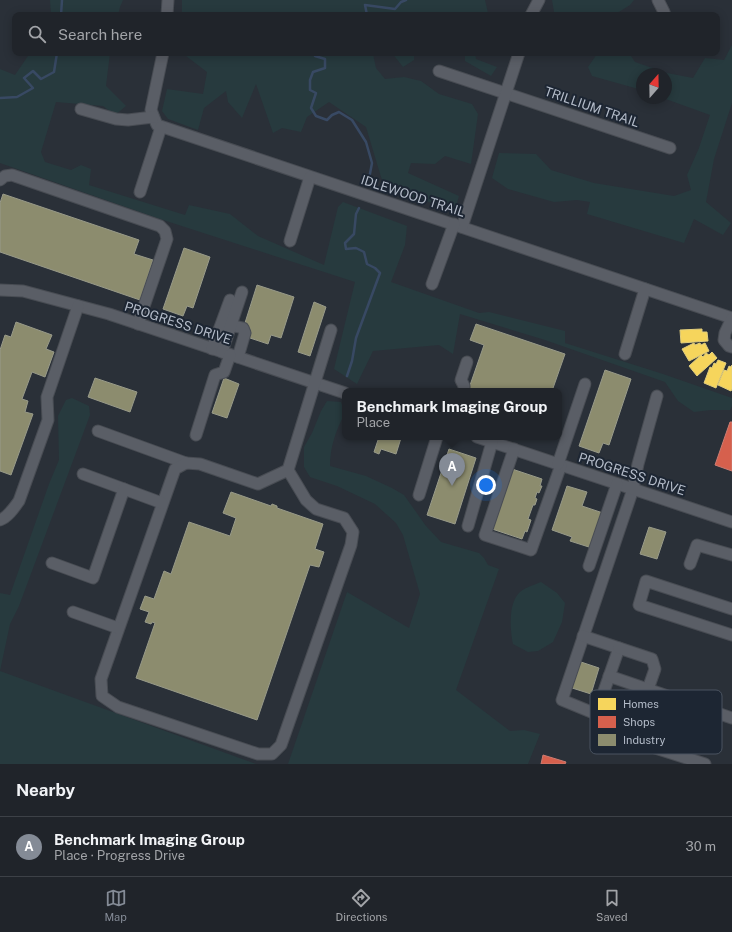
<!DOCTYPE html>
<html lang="en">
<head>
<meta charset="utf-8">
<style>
	:root { --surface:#20242a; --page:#2d3036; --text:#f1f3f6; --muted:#a2a4a8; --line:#3d4147; --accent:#848b96 }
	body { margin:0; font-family:"Public Sans",sans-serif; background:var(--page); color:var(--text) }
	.compass { position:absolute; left:636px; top:68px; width:36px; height:36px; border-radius:50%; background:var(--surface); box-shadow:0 2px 10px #0003; rotate:20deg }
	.you { position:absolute; left:486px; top:485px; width:14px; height:14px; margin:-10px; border:3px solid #fff; border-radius:50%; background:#1a73e8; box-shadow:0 0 0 6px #1a73e833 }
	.badge { display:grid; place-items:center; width:26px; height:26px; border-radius:50%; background:var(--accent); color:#fff; font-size:13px; font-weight:700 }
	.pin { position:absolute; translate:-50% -33px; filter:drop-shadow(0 1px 2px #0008) }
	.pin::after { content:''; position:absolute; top:21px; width:14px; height:12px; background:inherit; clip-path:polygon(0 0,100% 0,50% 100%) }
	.popup { position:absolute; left:342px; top:388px; width:220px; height:52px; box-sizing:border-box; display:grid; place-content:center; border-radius:8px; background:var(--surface); filter:drop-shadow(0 1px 3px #0005); font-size:13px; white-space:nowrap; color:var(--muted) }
	.popup b { font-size:15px; color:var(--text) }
	.popup::after { content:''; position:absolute; left:50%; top:100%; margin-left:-8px; border:8px solid transparent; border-top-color:var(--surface) }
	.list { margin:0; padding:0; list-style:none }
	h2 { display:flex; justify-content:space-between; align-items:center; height:52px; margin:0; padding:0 16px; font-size:17px }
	h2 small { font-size:13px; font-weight:400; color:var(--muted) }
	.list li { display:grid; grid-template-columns:26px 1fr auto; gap:12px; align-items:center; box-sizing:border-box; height:60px; padding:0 16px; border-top:1px solid var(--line) }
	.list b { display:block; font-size:15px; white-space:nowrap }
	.list p { margin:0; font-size:13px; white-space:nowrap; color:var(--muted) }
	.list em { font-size:13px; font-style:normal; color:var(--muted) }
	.icon { flex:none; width:22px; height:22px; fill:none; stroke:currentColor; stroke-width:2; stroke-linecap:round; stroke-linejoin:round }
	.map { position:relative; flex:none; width:732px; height:764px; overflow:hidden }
	.search { position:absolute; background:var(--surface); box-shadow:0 2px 10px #0003; left:12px; right:12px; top:12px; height:44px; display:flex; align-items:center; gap:10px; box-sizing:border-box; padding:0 14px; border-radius:8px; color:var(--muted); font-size:15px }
	.sheet { height:112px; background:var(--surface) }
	nav { display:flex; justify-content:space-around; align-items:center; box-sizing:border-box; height:56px; border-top:1px solid var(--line); background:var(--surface); font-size:11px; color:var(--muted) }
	nav a { display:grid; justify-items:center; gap:2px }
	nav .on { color:var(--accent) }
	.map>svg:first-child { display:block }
	.green { fill:#273a3e }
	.homes { fill:#f6d55c; stroke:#e2ce7d }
	.shops { fill:#d6604d; stroke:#cc7c72 }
	.industry { fill:#8c8c6e; stroke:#989a89 }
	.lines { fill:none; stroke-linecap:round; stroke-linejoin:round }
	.stream { stroke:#384963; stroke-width:2.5 }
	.minor-casing { stroke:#484c53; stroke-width:13 }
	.minor { stroke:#5a5e66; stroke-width:11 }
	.labels { text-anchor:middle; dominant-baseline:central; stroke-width:4; stroke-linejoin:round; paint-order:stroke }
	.street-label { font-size:13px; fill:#b4bcc9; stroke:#1d2633 }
	.key { fill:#1d2633; stroke:#4a5360; stroke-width:1 }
	.key-label { font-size:11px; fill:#b4bcc9 }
</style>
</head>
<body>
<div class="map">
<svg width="732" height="764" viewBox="0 0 732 764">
	<rect width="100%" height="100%" fill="#2a3038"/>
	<g class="green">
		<path d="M50,0H123L120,7L118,15H51Z"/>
		<path d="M182,0H485L488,13L491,15H427L425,13L422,15H182Z"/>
		<path d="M552,0H634L630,5L614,15H562L554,12Z"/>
		<path d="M732,45V103L714,159L706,202L731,223L723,235L694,219L684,243L587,214L590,202L577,200L554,202L508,189L492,178L499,153L536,154L551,170L594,183L674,196L691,190L687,175L699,148L710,115L663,98H666V74H642V90L592,76L588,67L597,54H573L541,55L532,53H629L635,62L667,73L693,78L705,58L724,60Z"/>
		<path d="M30,53H110L106,86L126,106L115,115L103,106L56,102L41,152L45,162L71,170L81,165L91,169L89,185L185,215L189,205L230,214L258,236L324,265L338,207L343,202L407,226L405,245L391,282L479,313L489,312L565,331V343L663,374L732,398V406L730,410H711L694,412L678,401L665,382L545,340L460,314L453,354L439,345L373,351L357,384L334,369L355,282L157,218L0,163V69L15,75Z"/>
		<path d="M186,53H374L373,54L376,68L385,79L404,77L421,81L439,94L472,104L478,114L471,164L445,156L435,164L411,163L408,173L459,196L455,210L386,189L381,177L366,127L329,102L307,117L301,132L282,128L273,133L256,84L242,118L228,102L226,91L204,108L198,130L168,119L162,111L167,89L203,94L207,72L186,56Z"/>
		<path d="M392,53H414V60L403,67Z"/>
		<path d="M465,53H475L476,59L497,67L491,76L465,61Z"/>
		<path d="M72,398L89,406L90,415L19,606L10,624L0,671L256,764H0V593L10,595L49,484L59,460L58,416L66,400Z"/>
		<path d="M327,401L341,402L345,413C336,430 330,447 330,466L366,476L392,488L404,495L426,526L441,542L479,553L484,558L488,565L499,569L456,690L510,731L524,730L540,734L528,764H288L347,592L409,628L420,594L403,535L396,523L375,504L337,486L310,477L304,467V447L312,433L321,411Z"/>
		<path d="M541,582L557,593L565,603L562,622L553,642L538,651L528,652L513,644C510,629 508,603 520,592C526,587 534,585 541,582Z"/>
	</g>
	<g class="homes">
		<path d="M702,329V332H707L708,341L681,343L680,330Z"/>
		<path d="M694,343L695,345L700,343L701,345L705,343L709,351L689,361L682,349Z"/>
		<path d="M712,352L717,358L697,376L689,366L701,355L703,357L706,353L709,355Z"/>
		<path d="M718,360L726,363L716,388L704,383L710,367L712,368L714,363L716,364Z"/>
		<path d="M732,365V389L731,391L718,385L724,370L727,371L729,366L731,367Z"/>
	</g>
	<g class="shops">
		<path d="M730,422H732V471L715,465Z"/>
		<path d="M543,755L566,762L565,764H541Z"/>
	</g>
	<g class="industry">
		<path d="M3,194L139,240L134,254L153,260L140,300L0,252V203Z"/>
		<path d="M184,248L210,257L193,308L187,306L183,316L163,309Z"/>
		<path d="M257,285L294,297L281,338L271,335L268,344L247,337L250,328L244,326Z"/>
		<path d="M314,302L326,307L310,356L298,352Z"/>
		<path d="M16,322L52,335L46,349L54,352L45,377L32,372L22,399L28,401L25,412L33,414L11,475L0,471V350L5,335L11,337Z"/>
		<path d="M476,324L565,354L552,391H468L484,345L470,340Z"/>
		<path d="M605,370L631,379L609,445L603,443L599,453L579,446Z"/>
		<path d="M95,378L137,392L130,412L88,397Z"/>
		<path d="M224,378L239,384L227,418L212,413Z"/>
		<path d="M379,437L401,438L396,454L381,449L379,454L374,452Z"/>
		<path d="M449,449L476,458L455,524L427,515Z"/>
		<path d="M512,469L542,479L540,486H542L539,493L537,492L535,498L537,499L535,505H533L528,519L531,520L527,532L525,531L522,539L492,529Z"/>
		<path d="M567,486L587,492L582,506L603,513L592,548L570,541L572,537L552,530Z"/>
		<path d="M231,492L271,506L272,504L277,506V508L323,524L315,549L324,552L319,567L310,565L257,720L136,678L155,623L152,622L151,624L145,622L149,612L140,609L145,596L154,599L164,571L171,574L189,522L230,536L236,518L223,513Z"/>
		<path d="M649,527L666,532L657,559L640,554Z"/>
		<path d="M578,661L599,668L591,694L569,687Z"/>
		<path d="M616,692L720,725L711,752L608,720Z"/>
	</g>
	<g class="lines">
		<g class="stream">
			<path d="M61,15L62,0"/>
			<path d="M367,15L365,5L395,9L401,2L406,0"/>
			<path d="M317,53L315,56L325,59V68L313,72L310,80V90L316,93L311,108L316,116L327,120L332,115L339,112L352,120L366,142L372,163L369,179"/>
			<path d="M0,98L17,97L33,88L24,78L33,71L41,79L54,72L57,53"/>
			<path d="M347,376L352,361L356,338L380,273L375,268L367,264L364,252L356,248L346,249L345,243L354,234L356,214L359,208"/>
		</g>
		<defs>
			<g id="minor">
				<path d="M658,0L664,12L665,15"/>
				<path d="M167,15L168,0"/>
				<path d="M531,15L539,0"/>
				<path d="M163,53L151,110L157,125L732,318"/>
				<path d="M439,71L670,148"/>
				<path d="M81,109L116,119L128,120L153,117"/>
				<path d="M0,180L5,176L12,175L160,226L165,231L167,239L138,324"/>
				<path d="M140,192L161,127"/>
				<path d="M462,227L519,53"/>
				<path d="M290,241L310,177"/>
				<path d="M432,284L454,224"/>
				<path d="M0,290L23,291L109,314L345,393"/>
				<path d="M732,318L725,333L724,340L729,346L732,347"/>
				<path d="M230,328L234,326L243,328L245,333L238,357"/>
				<path d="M212,349L230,300"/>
				<path d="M222,352L242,292"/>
				<path d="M625,354L645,289"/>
				<path d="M464,391V386L461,380L467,362"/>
				<path d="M657,396L638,464L633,489L562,700L596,714L607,731L612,734L705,764"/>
				<path d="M98,431L186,463"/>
				<path d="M196,435L215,375L224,372L230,355"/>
				<path d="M477,437L732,522"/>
				<path d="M514,449L485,535L531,550L561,465"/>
				<path d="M558,464L585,384"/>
				<path d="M288,470L258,484L200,464L186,463L175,469L101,679L102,696L118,707L258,754H272L281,745L351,545L353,532L344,518L316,509L306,500L288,470L331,330"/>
				<path d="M83,474L124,489"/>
				<path d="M419,495L437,437"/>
				<path d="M0,520C8,517 14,508 19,501L48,420L47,397L78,306"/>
				<path d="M468,526L492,442"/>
				<path d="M52,563L93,578L124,489L162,503"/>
				<path d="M690,564L697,545L732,555"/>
				<path d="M589,566L617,484"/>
				<path d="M732,609L646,581L639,605L732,635"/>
				<path d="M73,612L118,628"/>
				<path d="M583,636L619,648L596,714"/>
				<path d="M619,648L652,659L655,669L648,689"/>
				<path d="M609,676L732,718"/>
			</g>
		</defs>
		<use href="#minor" class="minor-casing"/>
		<use href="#minor" class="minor"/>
	</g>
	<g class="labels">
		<g class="street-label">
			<text transform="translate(592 107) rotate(19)">TRILLIUM TRAIL</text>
			<text transform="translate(413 196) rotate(18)">IDLEWOOD TRAIL</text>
			<text transform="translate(178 323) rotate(18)">PROGRESS DRIVE</text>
			<text transform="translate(632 474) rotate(18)">PROGRESS DRIVE</text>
		</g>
	</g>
	<rect x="590" y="690" width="132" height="64" rx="6" class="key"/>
	<rect x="598" y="698" width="18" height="12" fill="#f6d55c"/>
	<rect x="598" y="716" width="18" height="12" fill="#d6604d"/>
	<rect x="598" y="734" width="18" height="12" fill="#8c8c6e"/>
	<g class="key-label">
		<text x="623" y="708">Homes</text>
		<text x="623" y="726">Shops</text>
		<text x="623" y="744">Industry</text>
	</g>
</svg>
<svg class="compass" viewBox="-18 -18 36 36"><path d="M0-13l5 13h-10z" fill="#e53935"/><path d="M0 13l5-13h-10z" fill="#a2a4a8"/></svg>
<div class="you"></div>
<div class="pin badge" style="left:452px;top:486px">A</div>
<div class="popup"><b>Benchmark Imaging Group</b>Place</div>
<div class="search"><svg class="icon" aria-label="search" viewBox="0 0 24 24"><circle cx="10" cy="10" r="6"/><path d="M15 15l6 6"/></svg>Search here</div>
</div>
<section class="sheet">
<h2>Nearby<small></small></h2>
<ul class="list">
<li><span class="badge">A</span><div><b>Benchmark Imaging Group</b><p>Place · Progress Drive</p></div><em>30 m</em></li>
</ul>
</section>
<nav>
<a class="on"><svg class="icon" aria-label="map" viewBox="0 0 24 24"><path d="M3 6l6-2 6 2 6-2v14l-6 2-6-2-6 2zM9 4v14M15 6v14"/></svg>Map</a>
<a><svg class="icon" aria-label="directions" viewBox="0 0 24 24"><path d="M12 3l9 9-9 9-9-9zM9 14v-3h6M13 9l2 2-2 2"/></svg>Directions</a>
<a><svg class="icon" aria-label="saved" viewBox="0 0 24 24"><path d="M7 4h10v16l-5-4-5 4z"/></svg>Saved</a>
</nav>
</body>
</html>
